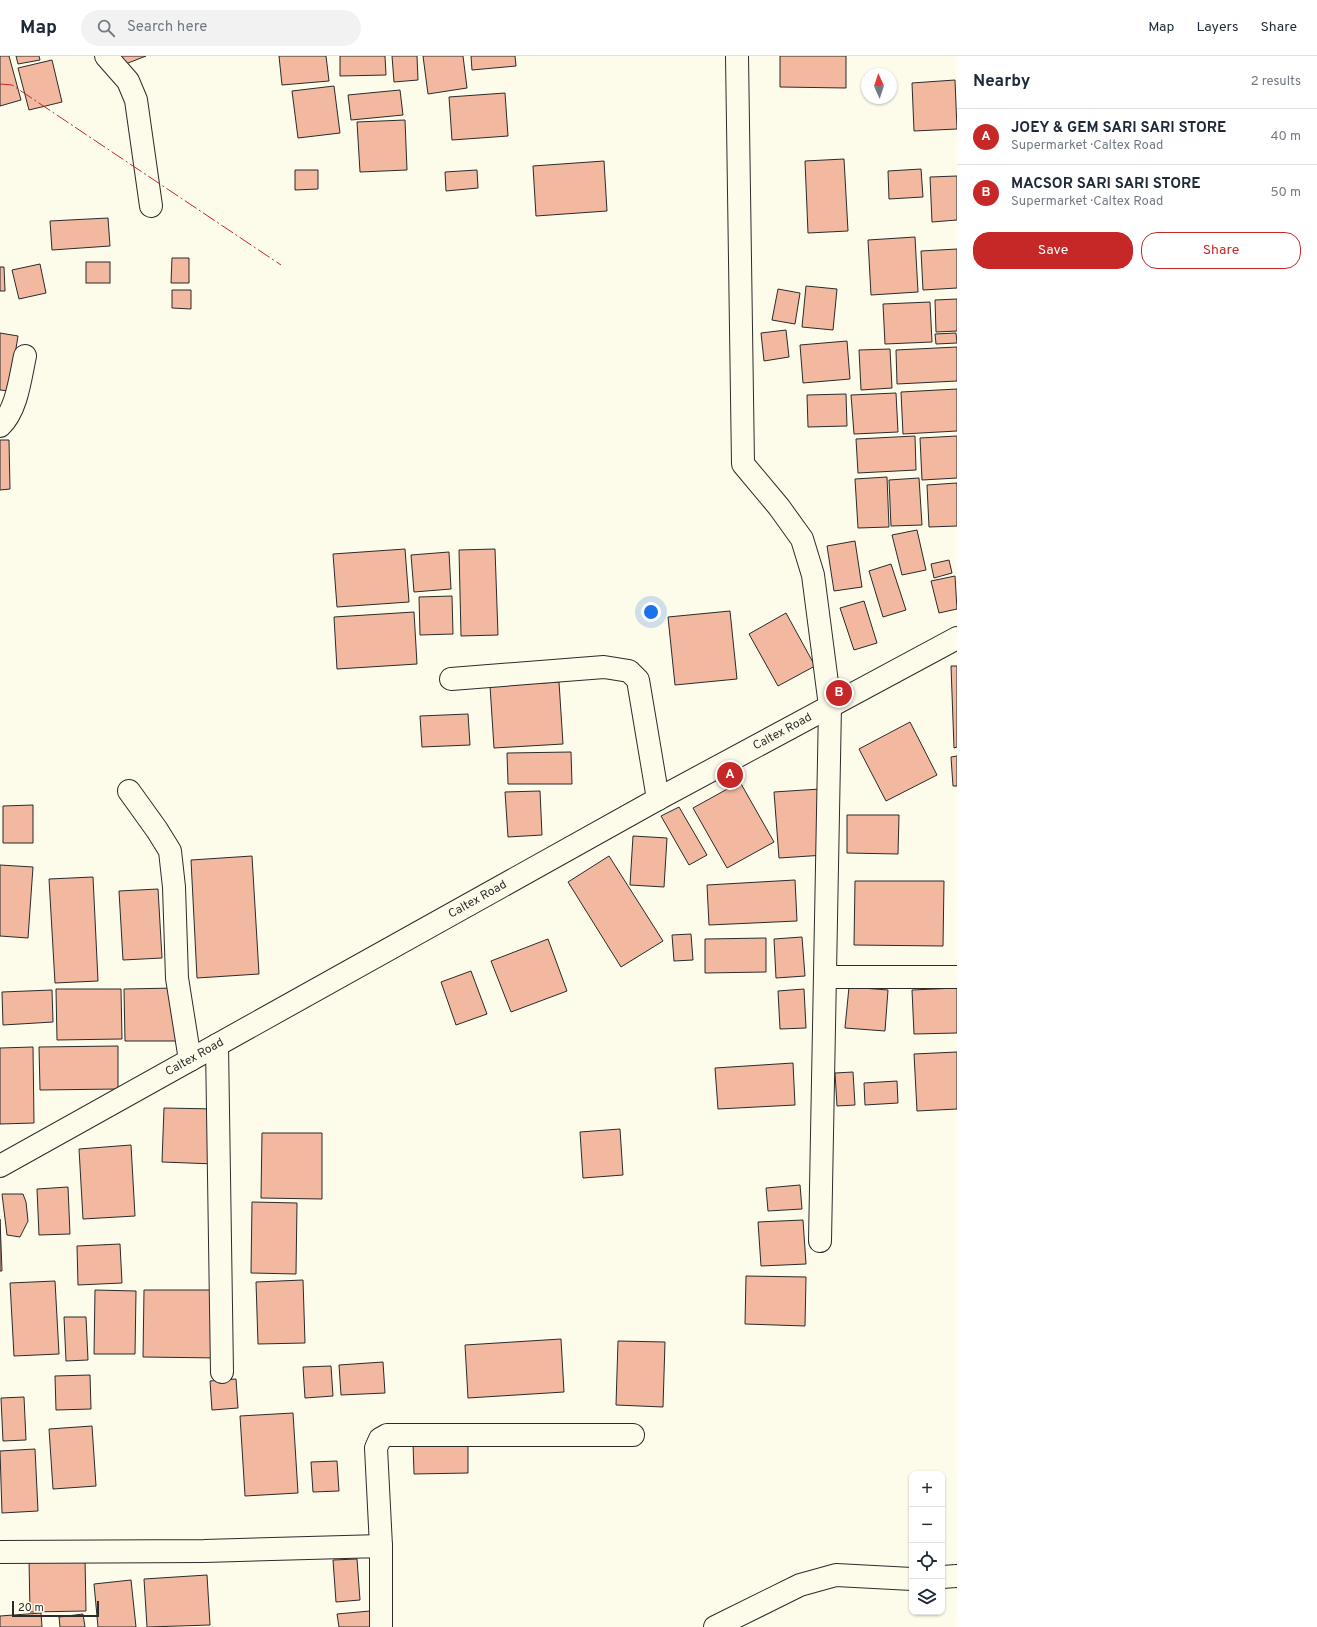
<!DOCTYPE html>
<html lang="en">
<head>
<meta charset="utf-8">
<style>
	:root { --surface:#fff; --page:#f2f2f3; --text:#1f2937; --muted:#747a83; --line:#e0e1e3; --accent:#c62828 }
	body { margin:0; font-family:Overpass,sans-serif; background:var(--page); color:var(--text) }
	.controls { position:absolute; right:12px; bottom:12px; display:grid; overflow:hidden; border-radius:8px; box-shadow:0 1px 3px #0004 }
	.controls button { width:36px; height:36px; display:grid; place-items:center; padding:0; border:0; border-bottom:1px solid var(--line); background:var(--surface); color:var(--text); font:20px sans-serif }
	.compass { position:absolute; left:861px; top:12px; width:36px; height:36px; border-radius:50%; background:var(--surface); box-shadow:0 1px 3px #0004; rotate:357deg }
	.scale { position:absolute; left:12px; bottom:10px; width:87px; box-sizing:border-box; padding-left:4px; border:2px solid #2b2b2b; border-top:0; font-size:11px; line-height:14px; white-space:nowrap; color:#2b2b2b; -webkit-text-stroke:3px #fdfbea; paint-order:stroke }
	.you { position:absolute; left:651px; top:556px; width:14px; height:14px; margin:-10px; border:3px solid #fff; border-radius:50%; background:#1a73e8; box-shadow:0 0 0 6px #1a73e833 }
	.badge { display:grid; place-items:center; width:26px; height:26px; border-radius:50%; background:var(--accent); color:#fff; font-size:13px; font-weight:700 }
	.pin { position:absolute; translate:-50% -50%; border:2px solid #fff; box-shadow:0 1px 4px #0006 }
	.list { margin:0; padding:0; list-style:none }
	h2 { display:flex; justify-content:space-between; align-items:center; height:52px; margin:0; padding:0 16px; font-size:17px }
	h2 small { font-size:13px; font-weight:400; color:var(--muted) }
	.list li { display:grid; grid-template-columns:26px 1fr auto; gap:12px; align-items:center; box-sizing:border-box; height:56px; padding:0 16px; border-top:1px solid var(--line) }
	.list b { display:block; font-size:15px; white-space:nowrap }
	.list p { margin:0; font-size:13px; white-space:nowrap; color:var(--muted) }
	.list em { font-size:13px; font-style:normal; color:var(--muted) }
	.actions { display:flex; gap:8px; padding:12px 16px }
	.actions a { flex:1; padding:9px 0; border:1px solid var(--accent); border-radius:16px; text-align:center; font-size:14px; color:var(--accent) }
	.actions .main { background:var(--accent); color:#fff }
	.icon { flex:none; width:22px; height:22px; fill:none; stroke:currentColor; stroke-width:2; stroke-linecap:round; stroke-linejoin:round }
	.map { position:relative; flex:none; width:957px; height:1571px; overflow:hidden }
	header { display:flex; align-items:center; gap:24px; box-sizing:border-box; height:56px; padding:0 20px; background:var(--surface); border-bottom:1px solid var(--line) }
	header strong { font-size:19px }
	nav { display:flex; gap:22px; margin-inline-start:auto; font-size:14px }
	.search { width:280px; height:36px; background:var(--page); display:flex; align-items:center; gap:10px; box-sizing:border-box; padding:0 14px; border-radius:22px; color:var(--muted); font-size:15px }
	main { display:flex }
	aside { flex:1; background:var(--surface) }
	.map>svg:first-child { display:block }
	.building { fill:#f2b8a0; stroke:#2b2b2b }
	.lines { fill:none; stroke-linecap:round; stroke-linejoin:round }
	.minor-casing { stroke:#2b2b2b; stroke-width:24 }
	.tertiary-casing { stroke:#2b2b2b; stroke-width:24 }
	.minor { stroke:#fdfbea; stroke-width:22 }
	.tertiary { stroke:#fdfbea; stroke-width:22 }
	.power { stroke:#c62828; stroke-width:1; stroke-dasharray:14 3 2 3; stroke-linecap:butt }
	.labels { text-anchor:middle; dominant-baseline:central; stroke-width:3; stroke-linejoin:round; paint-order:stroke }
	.street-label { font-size:12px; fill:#2b2b2b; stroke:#fdfbea }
</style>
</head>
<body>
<header>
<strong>Map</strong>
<div class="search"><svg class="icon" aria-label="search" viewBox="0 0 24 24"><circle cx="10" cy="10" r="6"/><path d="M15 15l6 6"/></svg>Search here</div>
<nav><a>Map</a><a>Layers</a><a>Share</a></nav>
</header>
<main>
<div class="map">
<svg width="957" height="1571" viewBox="0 0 957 1571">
	<rect width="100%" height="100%" fill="#fdfbea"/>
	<g class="building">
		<path d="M0,0H9L21,44L0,50Z"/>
		<path d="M16,0H39L40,4L18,8Z"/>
		<path d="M120,0H146L123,9Z"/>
		<path d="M279,0H326L329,25L282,29Z"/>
		<path d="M340,0H385L386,19L340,20Z"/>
		<path d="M392,0H417L418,24L394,26Z"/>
		<path d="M423,0H463L467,32L428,38Z"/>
		<path d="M471,0H515L516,10L472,14Z"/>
		<path d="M780,0H846V32L780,31Z"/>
		<path d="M52,4L62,46L29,54L18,12Z"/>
		<path d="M955,24L957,73L914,75L912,27Z"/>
		<path d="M334,30L340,77L298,82L292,35Z"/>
		<path d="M400,34L403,59L351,64L348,39Z"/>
		<path d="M505,37L508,80L452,84L449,41Z"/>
		<path d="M405,64L407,114L360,116L357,66Z"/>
		<path d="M844,103L848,175L808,177L805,105Z"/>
		<path d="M604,105L607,155L536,160L533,110Z"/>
		<path d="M921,113L923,141L889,143L888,115Z"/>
		<path d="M295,114H318V133L295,134Z"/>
		<path d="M477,114L478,132L446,135L445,116Z"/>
		<path d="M957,120V164L932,166L930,121Z"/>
		<path d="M108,162L110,190L52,194L50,165Z"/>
		<path d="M915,181L918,236L871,239L868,184Z"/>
		<path d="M957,193V232L923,234L921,195Z"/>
		<path d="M172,202H189V227H171Z"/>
		<rect x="86" y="206" width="24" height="21"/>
		<path d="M40,208L46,237L19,243L12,214Z"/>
		<path d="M0,211H4L5,235H0Z"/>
		<path d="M806,230L837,233L833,274L802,271Z"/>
		<path d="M778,233L800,237L795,268L772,264Z"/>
		<path d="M172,234H191V253L172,252Z"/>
		<path d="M957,243V275L936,276L935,244Z"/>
		<path d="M930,246L932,286L885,288L883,248Z"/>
		<path d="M786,274L789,301L764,305L761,277Z"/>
		<path d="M0,277L18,280L9,335L0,334Z"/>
		<path d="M956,277L957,287L936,288L935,278Z"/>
		<path d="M847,285L850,323L803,327L800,289Z"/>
		<path d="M957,291V325L897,328L896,294Z"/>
		<path d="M890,293L892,332L861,334L859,294Z"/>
		<path d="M957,333V375L903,378L901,336Z"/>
		<path d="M896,337L898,376L854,378L851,339Z"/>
		<path d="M846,338L847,370L808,371L807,339Z"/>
		<path d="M915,380L916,414L858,417L856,383Z"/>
		<path d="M957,380V422L922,424L920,382Z"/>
		<path d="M0,384H9L10,433L0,434Z"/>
		<path d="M887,421L889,471L858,472L855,423Z"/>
		<path d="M919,422L922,469L891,470L889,424Z"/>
		<path d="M957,427V470L929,471L927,429Z"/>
		<path d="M917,474L926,514L902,519L892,479Z"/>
		<path d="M855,485L862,531L834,535L827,490Z"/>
		<path d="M405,493L409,546L337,551L333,498Z"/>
		<path d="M495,493L498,579L461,580L459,494Z"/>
		<path d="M449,496L451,533L414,536L411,499Z"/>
		<path d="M949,504L952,517L934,522L931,508Z"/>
		<path d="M891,508L906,554L883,561L869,515Z"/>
		<path d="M955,520L957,553L939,557L931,525Z"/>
		<path d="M452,540L453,578L420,579L419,541Z"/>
		<path d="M864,545L877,587L854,594L840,552Z"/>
		<path d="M730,555L737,623L675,629L668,561Z"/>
		<path d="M414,556L417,608L337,613L334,561Z"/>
		<path d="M786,557L815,610L778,630L749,578Z"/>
		<path d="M951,610H957V691L954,692Z"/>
		<path d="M559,626L563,688L494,692L490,630Z"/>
		<path d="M468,658L470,689L422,691L420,660Z"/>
		<path d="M910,666L937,719L886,745L859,693Z"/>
		<path d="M571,696L572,728H508L507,697Z"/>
		<path d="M957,700V730H953L951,701Z"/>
		<path d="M740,726L774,786L727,812L693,752Z"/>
		<path d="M820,733L825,799L779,802L774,736Z"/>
		<path d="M540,735L542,779L508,781L505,736Z"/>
		<path d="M33,749V787H3V750Z"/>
		<path d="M679,751L707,799L689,809L661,760Z"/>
		<path d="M847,759H899L898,798L847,797Z"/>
		<path d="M633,780L667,782L664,831L630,829Z"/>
		<path d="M252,800L259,918L197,922L191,804Z"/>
		<path d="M609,800L663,885L621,911L568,826Z"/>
		<path d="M0,809L33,811L28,882L0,880Z"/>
		<path d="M93,821L98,925L55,927L49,823Z"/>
		<path d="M795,824L797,865L709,869L707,829Z"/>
		<path d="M855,825H944L943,890L854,889Z"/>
		<path d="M158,833L162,902L123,904L119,835Z"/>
		<path d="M691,878L693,904L674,905L672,879Z"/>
		<path d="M802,881L805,920L776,922L774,883Z"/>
		<path d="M766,882V916L705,917V883Z"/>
		<path d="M548,883L567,935L511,956L491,905Z"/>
		<path d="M471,915L487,958L456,969L441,926Z"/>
		<path d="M849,931L888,934L885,975L845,972Z"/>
		<path d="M177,932L178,985H125L124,933Z"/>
		<path d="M957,932V977L914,978L912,934Z"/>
		<path d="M56,933H121L122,983L57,984Z"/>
		<path d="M804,933L806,972L780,973L778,935Z"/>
		<path d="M52,934L53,966L3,969L2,936Z"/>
		<path d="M118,990V1033L40,1034L39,991Z"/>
		<path d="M33,991L34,1067L0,1068V992Z"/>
		<path d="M957,996V1053L917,1055L914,998Z"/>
		<path d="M793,1007L795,1049L718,1053L715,1012Z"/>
		<path d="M853,1016L855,1049L837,1050L835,1017Z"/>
		<path d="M897,1025L898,1047L865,1049L864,1027Z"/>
		<path d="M164,1052L216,1053L215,1108L162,1106Z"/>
		<path d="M620,1073L623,1119L583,1122L580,1076Z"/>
		<path d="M262,1077H322V1143L261,1142Z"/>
		<path d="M131,1089L135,1160L83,1163L79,1093Z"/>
		<path d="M800,1129L802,1153L768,1155L766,1132Z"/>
		<path d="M68,1131L70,1178L39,1179L37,1133Z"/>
		<path d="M2,1138H23L26,1146L28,1165L20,1181L7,1179Z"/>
		<path d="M252,1146L297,1147L296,1218L251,1217Z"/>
		<path d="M0,1163L2,1215H0Z"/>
		<path d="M803,1164L806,1208L761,1210L758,1166Z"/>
		<path d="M120,1188L122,1227L78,1229L77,1190Z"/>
		<path d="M746,1220L806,1221L805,1270L745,1268Z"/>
		<path d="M303,1224L305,1287L258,1288L256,1226Z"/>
		<path d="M55,1225L59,1298L14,1300L10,1227Z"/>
		<path d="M95,1234L136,1235L135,1298H94Z"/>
		<path d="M144,1234H219V1302L143,1301Z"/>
		<path d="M64,1261H86L88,1304L66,1305Z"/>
		<path d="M561,1283L564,1336L468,1342L465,1289Z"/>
		<path d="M618,1285L665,1286L663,1351L616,1349Z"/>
		<path d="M383,1306L385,1337L341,1339L339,1309Z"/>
		<path d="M331,1310L333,1340L305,1342L303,1311Z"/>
		<path d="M90,1319L91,1353L56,1354L55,1320Z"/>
		<path d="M236,1323L238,1352L212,1354L210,1325Z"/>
		<path d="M24,1341L26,1384L3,1385L1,1342Z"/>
		<path d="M293,1357L298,1437L245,1440L240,1360Z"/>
		<path d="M92,1370L96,1430L53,1433L49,1373Z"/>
		<path d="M413,1387H468V1417L414,1418Z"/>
		<path d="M35,1393L38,1455L2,1457L0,1395Z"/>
		<path d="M337,1405L339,1435L313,1436L311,1406Z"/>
		<path d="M85,1502L86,1555L30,1556L29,1503Z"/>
		<path d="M357,1503L360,1544L336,1546L333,1504Z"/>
		<path d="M207,1519L210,1569L147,1571L144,1523Z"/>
		<path d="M131,1524L136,1571H98L94,1528Z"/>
		<path d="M370,1555L371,1571H339L337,1558Z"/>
		<path d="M41,1557L42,1571H0V1560Z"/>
		<path d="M83,1558L85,1571H60L59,1561Z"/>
	</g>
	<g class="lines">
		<defs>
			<g id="minor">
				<path d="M106,0L128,25L136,44L151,150"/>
				<path d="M737,0L743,408L779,451L802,483L813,519L830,650L820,1185"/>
				<path d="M0,370C17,354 20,323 25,300"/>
				<path d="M451,623L604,611L629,615L638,624L658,743"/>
				<path d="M129,735L157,774L170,795L174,831L177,922L190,1004"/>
				<path d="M825,921H957"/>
				<path d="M217,989L222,1316"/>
				<path d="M381,1490L376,1392L380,1383L387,1379H633"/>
				<path d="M0,1496L204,1495L381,1490V1571"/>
				<path d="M942,1521L957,1520"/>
				<path d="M715,1571L800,1529L836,1519L912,1523"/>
			</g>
			<g id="tertiary">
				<path id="s1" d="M0,1110L658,743L957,582"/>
			</g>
		</defs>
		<use href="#minor" class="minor-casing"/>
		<use href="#tertiary" class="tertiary-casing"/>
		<use href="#minor" class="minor"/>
		<use href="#tertiary" class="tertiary"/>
		<path class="power" d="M0,28L12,29L281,209"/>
	</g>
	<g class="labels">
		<g class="street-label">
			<text stroke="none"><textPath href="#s1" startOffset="895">Caltex Road</textPath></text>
			<text stroke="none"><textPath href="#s1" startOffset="547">Caltex Road</textPath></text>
			<text stroke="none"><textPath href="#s1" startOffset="223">Caltex Road</textPath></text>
		</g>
	</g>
</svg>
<div class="controls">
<button>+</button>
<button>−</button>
<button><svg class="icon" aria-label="locate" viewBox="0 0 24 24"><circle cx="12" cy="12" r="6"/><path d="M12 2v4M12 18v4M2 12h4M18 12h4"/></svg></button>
<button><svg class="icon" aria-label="layers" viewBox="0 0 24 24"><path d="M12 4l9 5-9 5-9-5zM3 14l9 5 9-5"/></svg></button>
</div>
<svg class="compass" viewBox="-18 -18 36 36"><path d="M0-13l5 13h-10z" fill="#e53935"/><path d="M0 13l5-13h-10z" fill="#747a83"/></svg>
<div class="scale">20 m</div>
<div class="you"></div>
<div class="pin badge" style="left:730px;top:719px">A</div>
<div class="pin badge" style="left:839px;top:637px">B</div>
</div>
<aside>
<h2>Nearby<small>2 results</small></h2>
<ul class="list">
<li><span class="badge">A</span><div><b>JOEY &amp; GEM SARI SARI STORE</b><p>Supermarket · Caltex Road</p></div><em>40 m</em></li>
<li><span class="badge">B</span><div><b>MACSOR SARI SARI STORE</b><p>Supermarket · Caltex Road</p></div><em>50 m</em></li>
</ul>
<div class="actions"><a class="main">Save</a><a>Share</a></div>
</aside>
</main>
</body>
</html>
